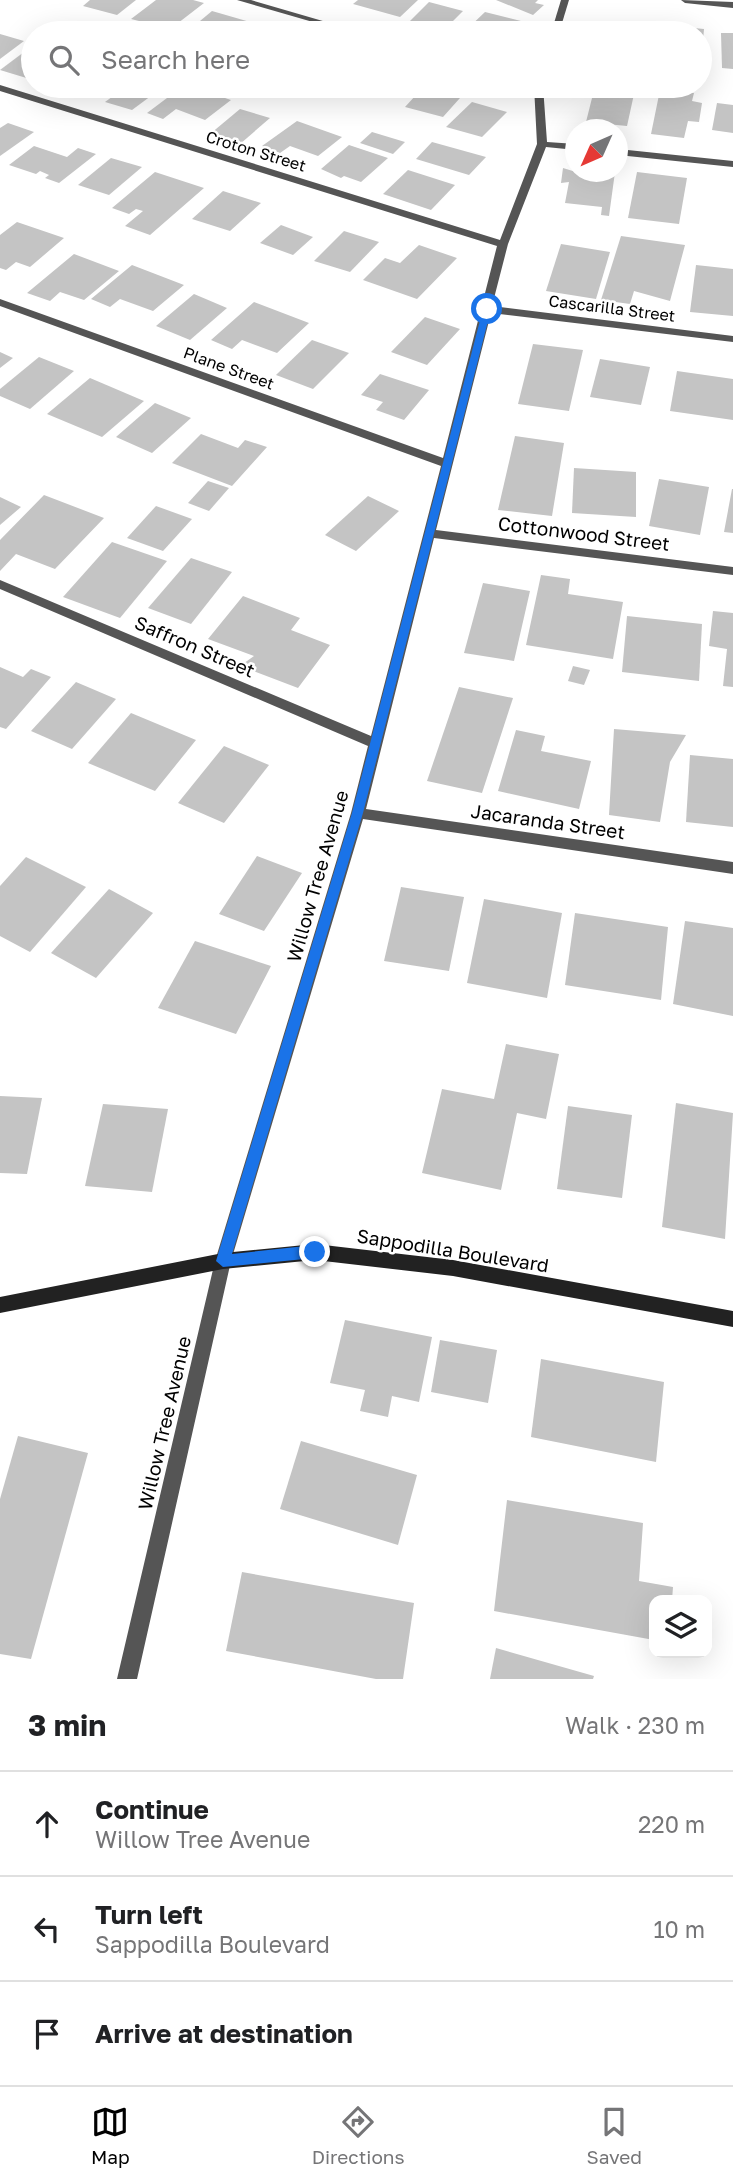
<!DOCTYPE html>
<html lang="en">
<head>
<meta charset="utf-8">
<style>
	:root { --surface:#fff; --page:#f2f2f2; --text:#202124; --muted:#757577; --line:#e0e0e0; --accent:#000 }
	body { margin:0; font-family:"Golos Text",sans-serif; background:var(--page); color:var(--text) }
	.controls { position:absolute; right:21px; bottom:21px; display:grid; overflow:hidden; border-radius:14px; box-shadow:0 7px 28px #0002 }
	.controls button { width:63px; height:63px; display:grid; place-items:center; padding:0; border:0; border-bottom:2px solid var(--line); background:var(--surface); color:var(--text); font:35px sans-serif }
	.compass { position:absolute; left:565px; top:119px; width:63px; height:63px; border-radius:50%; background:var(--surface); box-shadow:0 7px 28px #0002; rotate:225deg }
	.stop { position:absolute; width:21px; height:21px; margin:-16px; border:5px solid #1a73e8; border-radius:50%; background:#fff }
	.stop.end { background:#1a73e8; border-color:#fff; box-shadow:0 2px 7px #0008 }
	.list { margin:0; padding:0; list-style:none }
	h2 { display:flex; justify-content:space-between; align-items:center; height:91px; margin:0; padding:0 28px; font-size:30px }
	h2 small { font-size:23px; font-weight:400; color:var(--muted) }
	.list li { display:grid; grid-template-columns:46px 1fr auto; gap:21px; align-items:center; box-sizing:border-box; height:105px; padding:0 28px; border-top:2px solid var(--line) }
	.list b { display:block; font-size:26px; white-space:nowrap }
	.list p { margin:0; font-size:23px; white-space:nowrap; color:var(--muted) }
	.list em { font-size:23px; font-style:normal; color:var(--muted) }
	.icon { flex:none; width:38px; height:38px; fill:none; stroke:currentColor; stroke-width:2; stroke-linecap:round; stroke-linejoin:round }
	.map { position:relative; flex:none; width:733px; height:1679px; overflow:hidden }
	.search { position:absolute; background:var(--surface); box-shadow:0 7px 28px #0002; left:21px; right:21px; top:21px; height:77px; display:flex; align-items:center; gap:18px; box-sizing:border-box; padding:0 24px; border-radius:38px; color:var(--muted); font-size:26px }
	.sheet { height:406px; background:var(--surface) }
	nav { display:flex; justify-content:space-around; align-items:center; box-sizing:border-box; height:98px; border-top:2px solid var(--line); background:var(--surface); font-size:19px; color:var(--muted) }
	nav a { display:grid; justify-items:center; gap:4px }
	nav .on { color:var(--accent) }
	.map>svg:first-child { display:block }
	.building { fill:#c4c4c4 }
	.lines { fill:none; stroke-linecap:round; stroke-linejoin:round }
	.street { fill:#555; fill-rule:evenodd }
	.secondary { fill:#222; fill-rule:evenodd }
	.route { fill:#1a73e8 }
	.labels { text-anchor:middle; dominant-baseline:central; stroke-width:5; stroke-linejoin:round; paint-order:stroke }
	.far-street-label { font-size:16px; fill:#000; stroke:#fff }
	.street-label { font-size:19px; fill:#000; stroke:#fff }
</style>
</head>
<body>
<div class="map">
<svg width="733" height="1679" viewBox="0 0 733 1679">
	<rect width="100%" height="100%" fill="#fff"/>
	<g class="building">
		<path d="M90,0H136L117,15L83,6Z"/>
		<path d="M156,0H193L204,3L169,30L178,33H128L143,22L131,19Z"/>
		<path d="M358,0H418L400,17L353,4Z"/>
		<path d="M496,0H538L535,3L544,5L533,15Z"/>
		<path d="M429,2L463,11L441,33L405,26Z"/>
		<path d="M212,11L250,22L236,33L188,31Z"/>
		<path d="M485,12L521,21L509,33H463Z"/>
		<path d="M663,25L704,29L702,52L700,33H662Z"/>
		<path d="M608,27L649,31V33H606Z"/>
		<path d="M721,33H733V69L722,68Z"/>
		<path d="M0,34L24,41L0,59Z"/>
		<path d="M32,46L33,80L0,70Z"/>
		<path d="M127,86H160L163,87L132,110L105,102Z"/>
		<path d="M183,86H189L231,100L205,120L176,109L163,119L147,113Z"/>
		<path d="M355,86H382L371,97L350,91Z"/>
		<path d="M406,86H457L468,89L443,117L405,107L416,95L401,91Z"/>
		<path d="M594,90L634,94L627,126L586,122Z"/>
		<path d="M660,90L694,93L692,101L702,103L699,122L688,121L684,138L651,134Z"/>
		<path d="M472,102L507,112L482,137L446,127Z"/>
		<path d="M717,103L733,105V133L712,130Z"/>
		<path d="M240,109L270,118L240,144L210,134Z"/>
		<path d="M297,121L342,137L318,156L290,146L280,153L262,146Z"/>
		<path d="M8,123L34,132L0,156V128Z"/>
		<path d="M372,132L405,142L393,154L360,143Z"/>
		<path d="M432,142L486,157L469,175L416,159Z"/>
		<path d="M349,145L388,158L361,182L344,176L341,178L321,169Z"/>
		<path d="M34,146L67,157L78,148L96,154L59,183L45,178L49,175L40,171L36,174L9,165Z"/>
		<path d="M111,158L142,167L109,195L78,185Z"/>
		<path d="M563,168L576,172H615L609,216L601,215L602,207L565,203L569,182L561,183Z"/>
		<path d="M408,170L455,185L431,210L383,194Z"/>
		<path d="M155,172L204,188L150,235L125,226L143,211L136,209L129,214L112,208Z"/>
		<path d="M637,172L687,178L679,224L628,218Z"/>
		<path d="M223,191L261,203L230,231L192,219Z"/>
		<path d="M17,222L64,238L30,267L16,262L6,270L0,268V235Z"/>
		<path d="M281,225L313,237L293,255L260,243Z"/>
		<path d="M344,231L379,242L350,272L314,261Z"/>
		<path d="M621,236L685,245L670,301L634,291L630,304L601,300Z"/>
		<path d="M561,244L610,252L596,299L546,291Z"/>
		<path d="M419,245L457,258L417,299L363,280L385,258L400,263Z"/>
		<path d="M74,254L119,271L84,300L60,292L50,301L27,293Z"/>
		<path d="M132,265L184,285L153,311L120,299L110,307L91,299Z"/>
		<path d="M696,265L733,269V316L690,312Z"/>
		<path d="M194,294L227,308L190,340L156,326Z"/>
		<path d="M254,302L309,323L277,353L242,340L232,349L211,340Z"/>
		<path d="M425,317L460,329L427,365L391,352Z"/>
		<path d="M312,340L349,353L313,389L276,375Z"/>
		<path d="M533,344L583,350L569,411L518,404Z"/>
		<path d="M0,352L13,358L0,368Z"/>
		<path d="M39,357L74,371L30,409L0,396V389Z"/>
		<path d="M600,359L650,367L641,405L590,397Z"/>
		<path d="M677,371L733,379V420L670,411Z"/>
		<path d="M380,374L429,390L404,420L376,410L383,402L361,395Z"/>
		<path d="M90,378L144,401L102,437L47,414Z"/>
		<path d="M155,403L191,418L152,453L116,437Z"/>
		<path d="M201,434L238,448L245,440L267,447L232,486L172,463Z"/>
		<path d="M515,436L564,443L552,516L498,510Z"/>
		<path d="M574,468L636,472V517L572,513Z"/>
		<path d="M659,479L709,487L700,535L649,526Z"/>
		<path d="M208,481L229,488L209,511L188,503Z"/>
		<path d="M732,489H733V533L724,532Z"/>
		<path d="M44,495L104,518L55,569L16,554L0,571V540Z"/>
		<path d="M368,496L399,511L356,551L325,535Z"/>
		<path d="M0,497L21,507L0,525Z"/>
		<path d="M156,506L192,519L163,551L127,538Z"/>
		<path d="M112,542L167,561L120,618L63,597Z"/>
		<path d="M191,558L232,572L191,624L148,608Z"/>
		<path d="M541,575L570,579L568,594L623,602L613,659L526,645Z"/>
		<path d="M483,583L530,591L514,661L464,653Z"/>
		<path d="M243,596L300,618L291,630L330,645L298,688L240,666L254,656L208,639Z"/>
		<path d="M713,611L733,613V687L723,686L727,649L709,646Z"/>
		<path d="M627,616L702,624L699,681L622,672Z"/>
		<path d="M573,666L590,670L584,685L568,681Z"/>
		<path d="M0,667L23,677L31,669L51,677L6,729L0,727Z"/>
		<path d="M76,682L116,699L72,749L31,731Z"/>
		<path d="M459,687L513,698L482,793L427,781Z"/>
		<path d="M131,713L196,740L155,791L88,763Z"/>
		<path d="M614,729L686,735L670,762L660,822L609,815Z"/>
		<path d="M516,730L545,736L541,751L591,761L579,809L498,791Z"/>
		<path d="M224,746L269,765L224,823L178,803Z"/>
		<path d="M690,755L733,759V827L686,822Z"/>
		<path d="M257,856L302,873L264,931L219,914Z"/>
		<path d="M26,857L86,887L30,952L0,936V886Z"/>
		<path d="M401,887L464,897L449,971L384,961Z"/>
		<path d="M109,889L153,913L96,978L51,953Z"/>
		<path d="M484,899L562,913L547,998L467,983Z"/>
		<path d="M575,913L668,927L661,1000L565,985Z"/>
		<path d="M685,921L733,928V1016L673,1004Z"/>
		<path d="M195,941L271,966L236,1034L158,1008Z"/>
		<path d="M506,1044L559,1054L546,1119L517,1113L501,1190L422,1173L442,1089L494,1099Z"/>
		<path d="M0,1096L42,1098L27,1174L0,1173Z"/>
		<path d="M676,1103L733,1113L725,1239L662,1227Z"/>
		<path d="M103,1104L168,1109L152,1192L85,1186Z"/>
		<path d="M568,1106L632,1115L622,1198L557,1189Z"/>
		<path d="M345,1320L432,1337L419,1402L392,1396L388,1417L360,1411L365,1390L330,1383Z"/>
		<path d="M440,1340L497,1350L488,1403L431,1392Z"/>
		<path d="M541,1359L664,1382L656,1462L531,1437Z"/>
		<path d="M18,1436L88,1453L31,1659L0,1654V1499Z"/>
		<path d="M301,1441L417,1475L398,1545L280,1509Z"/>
		<path d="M507,1500L643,1523L639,1581L673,1587L672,1600H654V1640L494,1611Z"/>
		<path d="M242,1572L414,1603L403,1679H376L226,1651Z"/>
		<path d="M496,1648L594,1676L593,1679H490Z"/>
	</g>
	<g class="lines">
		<g class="street">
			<path d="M237,0H251L364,33H351Z"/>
			<path d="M561,0H569L559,33H551Z"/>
			<path d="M681,0L733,2V8L685,3Z"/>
			<path d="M0,85L500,240L537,144L534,86H543L547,142L576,144V150L546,147L508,244L492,306L733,336V342L491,313L436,530L733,567V575L434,538L366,809L733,862V874L363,819L231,1261L137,1679H117L215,1261L351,813L368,746L0,589V580L371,736L441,466L0,306V299L443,458L497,246L0,91Z"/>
			<path d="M618,149L733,161V167L618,155Z"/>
		</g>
		<path class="secondary" d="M315,1244L453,1260L733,1311V1327L453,1276L315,1260L223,1269L0,1313V1297L223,1253Z"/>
	</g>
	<path class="route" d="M487,306L491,309L363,813L232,1254L315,1245L322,1252L315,1258L223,1267L216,1261L352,813L483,309Z"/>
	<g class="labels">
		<g class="far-street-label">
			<text transform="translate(256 151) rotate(17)">Croton Street</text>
			<text transform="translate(612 308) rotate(7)">Cascarilla Street</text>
			<text transform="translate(229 368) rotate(20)">Plane Street</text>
		</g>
		<g class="street-label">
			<text transform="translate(584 533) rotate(7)">Cottonwood Street</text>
			<text transform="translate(195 646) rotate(23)">Saffron Street</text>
			<text transform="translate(548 821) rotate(8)">Jacaranda Street</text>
			<text transform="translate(317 876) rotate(-74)">Willow Tree Avenue</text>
			<text transform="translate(453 1250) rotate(9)">Sappodilla Boulevard</text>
			<text transform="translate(164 1423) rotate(-77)">Willow Tree Avenue</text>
		</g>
	</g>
</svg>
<div class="controls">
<button><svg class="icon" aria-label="layers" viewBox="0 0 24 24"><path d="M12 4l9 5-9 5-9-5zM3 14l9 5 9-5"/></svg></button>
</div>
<svg class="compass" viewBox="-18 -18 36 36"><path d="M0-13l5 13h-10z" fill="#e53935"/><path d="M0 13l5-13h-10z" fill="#757577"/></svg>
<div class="stop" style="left:487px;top:309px"></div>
<div class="stop end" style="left:315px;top:1252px"></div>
<div class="search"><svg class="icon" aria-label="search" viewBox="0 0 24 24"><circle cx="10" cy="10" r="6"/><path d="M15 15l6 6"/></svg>Search here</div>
</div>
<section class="sheet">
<h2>3 min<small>Walk · 230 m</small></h2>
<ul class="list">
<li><svg class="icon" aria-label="ahead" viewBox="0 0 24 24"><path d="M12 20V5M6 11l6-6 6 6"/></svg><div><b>Continue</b><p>Willow Tree Avenue</p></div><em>220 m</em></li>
<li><svg class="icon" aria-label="left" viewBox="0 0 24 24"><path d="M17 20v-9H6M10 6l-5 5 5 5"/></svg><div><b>Turn left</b><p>Sappodilla Boulevard</p></div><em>10 m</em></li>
<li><svg class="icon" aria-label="arrive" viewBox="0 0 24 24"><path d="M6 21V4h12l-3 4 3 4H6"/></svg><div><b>Arrive at destination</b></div></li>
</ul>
</section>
<nav>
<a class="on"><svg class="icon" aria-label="map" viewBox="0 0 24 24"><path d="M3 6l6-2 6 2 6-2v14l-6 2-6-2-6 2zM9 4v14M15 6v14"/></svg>Map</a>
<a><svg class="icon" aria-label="directions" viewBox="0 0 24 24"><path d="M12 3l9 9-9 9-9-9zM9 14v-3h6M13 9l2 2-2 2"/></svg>Directions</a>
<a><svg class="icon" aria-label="saved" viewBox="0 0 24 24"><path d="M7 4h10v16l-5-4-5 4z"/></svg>Saved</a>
</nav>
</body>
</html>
